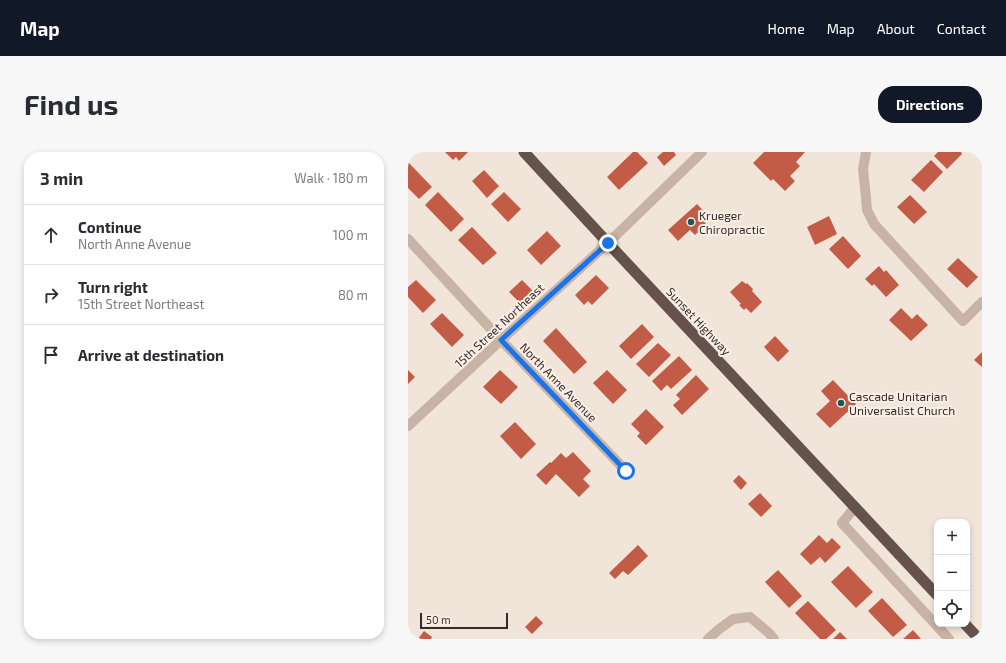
<!DOCTYPE html>
<html lang="en">
<head>
<meta charset="utf-8">
<style>
	:root { --surface:#fff; --page:#f7f7f7; --text:#2b2b33; --muted:#7c7c81; --line:#e1e1e2; --accent:#111827 }
	body { margin:0; font-family:"Exo 2",sans-serif; background:var(--page); color:var(--text) }
	.controls { position:absolute; right:12px; bottom:12px; display:grid; overflow:hidden; border-radius:8px; box-shadow:0 2px 6px #0003 }
	.controls button { width:36px; height:36px; display:grid; place-items:center; padding:0; border:0; border-bottom:1px solid var(--line); background:var(--surface); color:var(--text); font:20px sans-serif }
	.scale { position:absolute; left:12px; bottom:10px; width:88px; box-sizing:border-box; padding-left:4px; border:2px solid #352b27; border-top:0; font-size:11px; line-height:14px; white-space:nowrap; color:#352b27; -webkit-text-stroke:3px #f9efe7; paint-order:stroke }
	.stop { position:absolute; width:12px; height:12px; margin:-9px; border:3px solid #1a73e8; border-radius:50%; background:#fff }
	.stop.end { background:#1a73e8; border-color:#fff; box-shadow:0 1px 4px #0008 }
	.list { margin:0; padding:0; list-style:none }
	h2 { display:flex; justify-content:space-between; align-items:center; height:52px; margin:0; padding:0 16px; font-size:17px }
	h2 small { font-size:13px; font-weight:400; color:var(--muted) }
	.list li { display:grid; grid-template-columns:26px 1fr auto; gap:12px; align-items:center; box-sizing:border-box; height:60px; padding:0 16px; border-top:1px solid var(--line) }
	.list b { display:block; font-size:15px; white-space:nowrap }
	.list p { margin:0; font-size:13px; white-space:nowrap; color:var(--muted) }
	.list em { font-size:13px; font-style:normal; color:var(--muted) }
	.icon { flex:none; width:22px; height:22px; fill:none; stroke:currentColor; stroke-width:2; stroke-linecap:round; stroke-linejoin:round }
	.map { position:relative; flex:none; width:574px; height:487px; overflow:hidden; border-radius:16px }
	header { display:flex; align-items:center; gap:24px; box-sizing:border-box; height:56px; padding:0 20px; background:var(--accent); color:#fff }
	header strong { font-size:19px }
	nav { display:flex; gap:22px; margin-inline-start:auto; font-size:14px }
	.intro { display:flex; align-items:center; justify-content:space-between; box-sizing:border-box; height:96px; padding:0 24px }
	h1 { margin:0; font-size:28px }
	.button { padding:10px 18px; border-radius:16px; background:var(--accent); color:#fff; font-size:14px; font-weight:700 }
	main { display:flex; gap:24px; padding:0 24px }
	aside { flex:1; background:var(--surface); border-radius:16px; box-shadow:0 2px 6px #0003 }
	.map>svg:first-child { display:block }
	.building { fill:#c25c47 }
	.lines { fill:none; stroke-linecap:round; stroke-linejoin:round }
	.minor { stroke:#c8b4a7; stroke-width:10 }
	.tertiary { stroke:#c8b4a7; stroke-width:10 }
	.trunk { stroke:#66524c; stroke-width:11 }
	.route { stroke:#1a73e8; stroke-width:5 }
	.poi-dot { fill:#1e5555; stroke:#f9efe7; stroke-width:1.5 }
	.labels { text-anchor:middle; dominant-baseline:central; stroke-width:4; stroke-linejoin:round; paint-order:stroke }
	.poi-label { font-size:12px; fill:#352b27; stroke:#f9efe7; text-anchor:start }
	.street-label { font-size:12px; fill:#352b27; stroke:#f9efe7 }
</style>
</head>
<body>
<header>
<strong>Map</strong>
<nav><a>Home</a><a>Map</a><a>About</a><a>Contact</a></nav>
</header>
<div class="intro"><h1>Find us</h1><a class="button">Directions</a></div>
<main>
<aside>
<h2>3 min<small>Walk · 180 m</small></h2>
<ul class="list">
<li><svg class="icon" aria-label="ahead" viewBox="0 0 24 24"><path d="M12 20V5M6 11l6-6 6 6"/></svg><div><b>Continue</b><p>North Anne Avenue</p></div><em>100 m</em></li>
<li><svg class="icon" aria-label="right" viewBox="0 0 24 24"><path d="M7 20v-9h11M14 6l5 5-5 5"/></svg><div><b>Turn right</b><p>15th Street Northeast</p></div><em>80 m</em></li>
<li><svg class="icon" aria-label="arrive" viewBox="0 0 24 24"><path d="M6 21V4h12l-3 4 3 4H6"/></svg><div><b>Arrive at destination</b></div></li>
</ul>
</aside>
<div class="map">
<svg width="574" height="487" viewBox="0 0 574 487">
	<rect width="100%" height="100%" fill="#f1e5da"/>
	<g class="building">
		<path d="M37,0H60L51,9L48,5L45,8Z"/>
		<path d="M225,0H229L240,11L211,38L199,25Z"/>
		<path d="M255,0H266L268,3L256,14L249,5Z"/>
		<path d="M356,0H397L388,10L392,14L382,24L387,29L377,39L365,27L363,29L345,11Z"/>
		<path d="M530,0H553L554,2L539,17L526,4Z"/>
		<path d="M523,8L535,20L516,40L503,28Z"/>
		<path d="M0,10L24,35L11,47L0,36Z"/>
		<path d="M76,18L91,34L79,46L64,29Z"/>
		<path d="M30,40L56,67L43,80L17,53Z"/>
		<path d="M96,40L113,57L100,70L83,52Z"/>
		<path d="M502,43L519,60L506,72L489,55Z"/>
		<path d="M289,52L299,63L294,67L298,72L287,83L282,78L270,89L260,78Z"/>
		<path d="M421,64L429,82L407,93L399,75Z"/>
		<path d="M64,75L89,101L75,113L50,88Z"/>
		<path d="M139,79L153,94L133,113L119,98Z"/>
		<path d="M435,84L453,104L440,117L421,97Z"/>
		<path d="M550,106L570,125L559,136L539,117Z"/>
		<path d="M471,114L476,120L478,118L491,133L478,145L466,132L464,134L457,127Z"/>
		<path d="M188,123L201,136L184,153L180,149L176,153L167,143Z"/>
		<path d="M8,128L28,148L15,161L0,145V135Z"/>
		<path d="M114,128L126,140L113,152L101,140Z"/>
		<path d="M334,129L338,132L339,131L345,137L344,139L354,150L343,161L338,156L336,158L331,153L333,152L322,140Z"/>
		<path d="M493,156L504,167L509,162L520,173L503,189L481,168Z"/>
		<path d="M34,161L56,183L44,195L22,172Z"/>
		<path d="M234,172L246,185L223,207L211,194Z"/>
		<path d="M148,176L179,210L166,222L135,189Z"/>
		<path d="M367,184L381,199L370,210L356,195Z"/>
		<path d="M250,191L263,203L241,225L228,212Z"/>
		<path d="M574,200V215L566,208Z"/>
		<path d="M271,204L284,218L263,237L259,233L253,239L244,229Z"/>
		<path d="M0,218L7,225L0,232Z"/>
		<path d="M92,218L110,235L93,252L75,235Z"/>
		<path d="M199,218L219,238L205,252L185,231Z"/>
		<path d="M288,223L301,237L274,263L265,253L272,247L268,243Z"/>
		<path d="M425,228L448,252L422,276L408,262L422,249L413,239Z"/>
		<path d="M238,257L256,275L238,293L229,284L232,281L223,272Z"/>
		<path d="M107,270L128,292L113,307L92,284Z"/>
		<path d="M165,300L183,319L175,327L182,334L171,345L148,322L138,333L128,323L142,310L143,311L153,301L158,306Z"/>
		<path d="M331,323L339,331L333,338L325,329Z"/>
		<path d="M352,341L364,354L353,365L340,352Z"/>
		<path d="M411,383L419,391L424,386L433,395L417,411L412,405L403,413L392,402Z"/>
		<path d="M230,393L240,404L220,423L215,419L207,427L201,421Z"/>
		<path d="M440,414L465,440L448,456L423,430Z"/>
		<path d="M370,418L394,444L381,456L357,430Z"/>
		<path d="M474,446L499,473L485,485L460,459Z"/>
		<path d="M400,449L428,478L418,487H412L387,461Z"/>
		<path d="M128,464L135,471L124,482L117,475Z"/>
		<path d="M505,478L513,487H495Z"/>
		<path d="M16,479L24,485L23,487H10Z"/>
		<path d="M432,480L439,487H425Z"/>
	</g>
	<g class="lines">
		<g class="minor">
			<path d="M458,0L455,17L458,46L459,58L466,72L555,169L574,150"/>
			<path d="M0,87L93,188L218,319"/>
			<path d="M200,91L294,0"/>
			<path d="M447,355L434,371L541,487"/>
			<path d="M300,487L310,478L325,467L342,465L361,481L366,487"/>
		</g>
		<path class="tertiary" d="M0,274L93,188L200,91"/>
		<g class="trunk">
			<path d="M116,0L200,91L529,443"/>
			<path d="M557,472L571,487"/>
		</g>
	</g>
	<g class="lines">
		<path class="route" d="M200,91L93,188L218,319"/>
	</g>
	<g class="poi-dot">
		<circle cx="283" cy="70" r="4"/>
		<circle cx="433" cy="251" r="4"/>
	</g>
	<g class="labels">
		<g class="poi-label">
			<text x="291" y="63">Krueger<tspan x="291" dy="14">Chiropractic</tspan></text>
			<text x="441" y="244">Cascade Unitarian<tspan x="441" dy="14">Universalist Church</tspan></text>
		</g>
		<g class="street-label">
			<text transform="translate(291 169) rotate(47)">Sunset Highway</text>
			<text transform="translate(91 173) rotate(-43)">15th Street Northeast</text>
			<text transform="translate(151 230) rotate(46)">North Anne Avenue</text>
		</g>
	</g>
</svg>
<div class="controls">
<button>+</button>
<button>−</button>
<button><svg class="icon" aria-label="locate" viewBox="0 0 24 24"><circle cx="12" cy="12" r="6"/><path d="M12 2v4M12 18v4M2 12h4M18 12h4"/></svg></button>
</div>
<div class="scale">50 m</div>
<div class="stop" style="left:218px;top:319px"></div>
<div class="stop end" style="left:200px;top:91px"></div>
</div>
</main>
</body>
</html>
